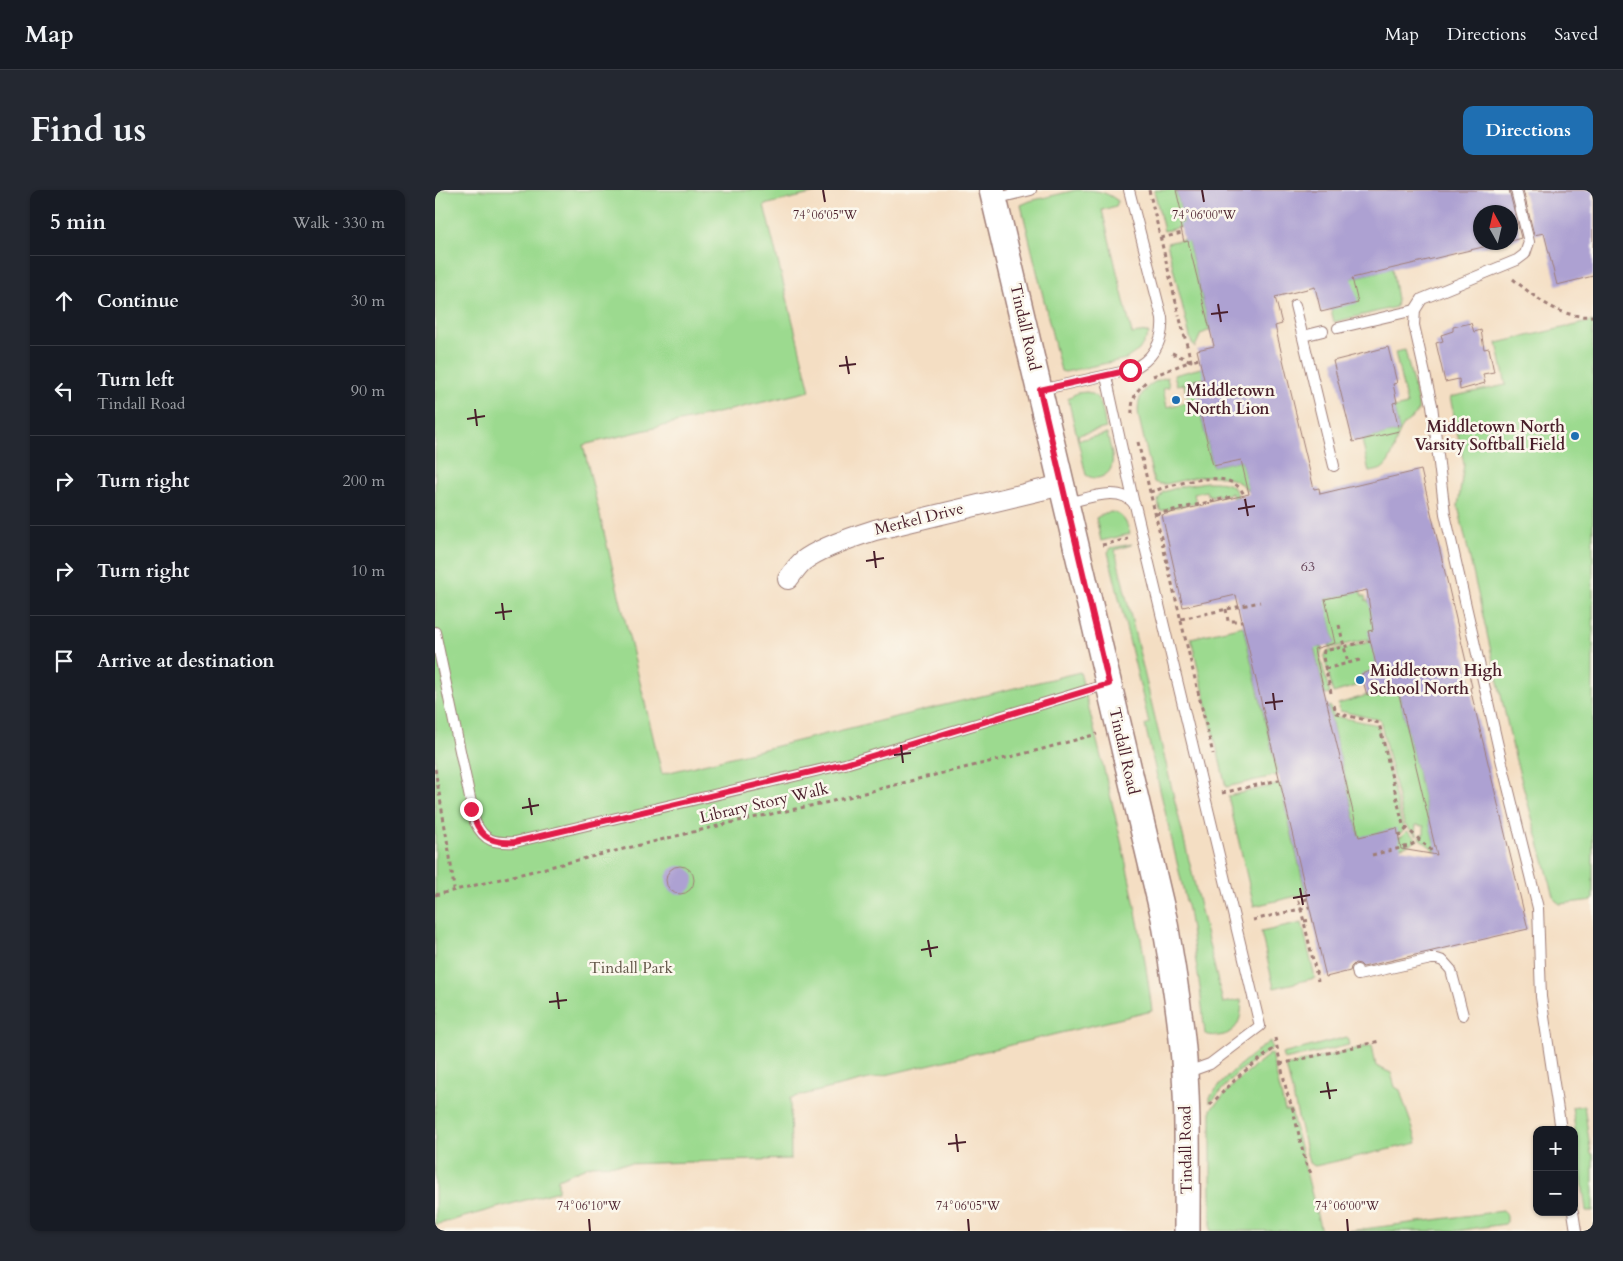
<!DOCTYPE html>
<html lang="en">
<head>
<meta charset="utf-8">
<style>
	:root { --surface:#171b24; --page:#242831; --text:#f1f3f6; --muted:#9ea1a6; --line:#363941; --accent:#1f6fb2 }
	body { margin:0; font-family:Cardo,serif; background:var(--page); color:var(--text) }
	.controls { position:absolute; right:15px; bottom:15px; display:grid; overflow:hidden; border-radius:10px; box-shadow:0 1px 4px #0004 }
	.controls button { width:45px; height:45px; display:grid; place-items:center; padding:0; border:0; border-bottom:1px solid var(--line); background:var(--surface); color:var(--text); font:25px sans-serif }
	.compass { position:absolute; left:1038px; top:15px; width:45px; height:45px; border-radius:50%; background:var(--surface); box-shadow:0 1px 4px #0004; rotate:352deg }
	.stop { position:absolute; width:15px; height:15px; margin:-11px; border:4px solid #e11d48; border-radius:50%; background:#fff }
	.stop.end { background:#e11d48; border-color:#fff; box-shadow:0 1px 5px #0008 }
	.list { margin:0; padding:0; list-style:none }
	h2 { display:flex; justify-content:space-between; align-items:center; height:65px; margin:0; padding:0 20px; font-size:21px }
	h2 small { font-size:16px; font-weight:400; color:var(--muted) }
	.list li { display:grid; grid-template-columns:32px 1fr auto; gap:15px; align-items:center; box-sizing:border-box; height:90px; padding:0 20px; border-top:1px solid var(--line) }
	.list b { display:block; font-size:19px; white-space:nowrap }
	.list p { margin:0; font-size:16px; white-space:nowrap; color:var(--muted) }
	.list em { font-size:16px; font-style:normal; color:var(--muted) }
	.icon { flex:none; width:28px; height:28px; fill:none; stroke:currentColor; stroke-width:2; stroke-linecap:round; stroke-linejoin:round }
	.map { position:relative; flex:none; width:1158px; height:1041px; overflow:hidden; border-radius:10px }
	header { display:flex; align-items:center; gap:30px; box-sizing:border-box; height:70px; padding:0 25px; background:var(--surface); border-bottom:1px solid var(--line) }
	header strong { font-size:24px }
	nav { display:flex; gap:28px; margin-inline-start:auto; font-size:18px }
	.intro { display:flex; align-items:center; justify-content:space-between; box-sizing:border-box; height:120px; padding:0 30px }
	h1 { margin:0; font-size:35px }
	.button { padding:12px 22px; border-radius:10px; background:var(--accent); color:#fff; font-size:18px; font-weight:700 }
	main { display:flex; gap:30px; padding:0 30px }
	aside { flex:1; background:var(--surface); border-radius:10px; box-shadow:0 1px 4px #0004 }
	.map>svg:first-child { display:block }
	.green { fill:#9cda8f; stroke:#737c5d }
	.building { fill:#ada1d2; fill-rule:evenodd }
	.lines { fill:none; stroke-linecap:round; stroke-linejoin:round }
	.service-casing { stroke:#9f7e77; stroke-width:12 }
	.minor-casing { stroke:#9f7e77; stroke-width:22 }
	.tertiary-casing { stroke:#9f7e77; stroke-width:28 }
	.path { stroke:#9f7e77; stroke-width:3; stroke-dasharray:4 4; stroke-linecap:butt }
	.service { stroke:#fff; stroke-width:10 }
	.minor { stroke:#fff; stroke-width:20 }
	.tertiary { stroke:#fff; stroke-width:25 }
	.route { stroke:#e11d48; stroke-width:6 }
	.ticks { fill:none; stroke:#4a1f2b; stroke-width:2 }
	.poi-dot { fill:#1f6fb2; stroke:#fbf7ec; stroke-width:2 }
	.labels { text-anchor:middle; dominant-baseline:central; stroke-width:5; stroke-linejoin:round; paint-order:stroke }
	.number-label { font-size:14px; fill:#634055 }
	.street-label { font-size:16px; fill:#4a1f2b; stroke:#fbf7ec }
	.poi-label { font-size:16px; font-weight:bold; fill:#4a1f2b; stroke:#fbf7ec; text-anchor:start }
	.park-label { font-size:16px; fill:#635749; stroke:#fbf7ec }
	.ticks-label { font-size:12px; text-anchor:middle; fill:#4a1f2b; stroke:#fbf7ec; stroke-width:5; stroke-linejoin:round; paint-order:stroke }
</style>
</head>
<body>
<header>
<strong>Map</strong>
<nav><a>Map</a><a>Directions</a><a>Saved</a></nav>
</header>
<div class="intro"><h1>Find us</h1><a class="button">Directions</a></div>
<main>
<aside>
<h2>5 min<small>Walk · 330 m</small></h2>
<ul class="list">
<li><svg class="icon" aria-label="ahead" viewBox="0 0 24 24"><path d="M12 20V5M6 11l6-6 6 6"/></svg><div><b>Continue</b></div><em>30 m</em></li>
<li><svg class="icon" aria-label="left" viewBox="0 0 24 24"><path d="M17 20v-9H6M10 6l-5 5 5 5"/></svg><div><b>Turn left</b><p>Tindall Road</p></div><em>90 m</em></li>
<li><svg class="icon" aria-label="right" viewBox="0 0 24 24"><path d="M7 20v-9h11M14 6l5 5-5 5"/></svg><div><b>Turn right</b></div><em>200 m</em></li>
<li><svg class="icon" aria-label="right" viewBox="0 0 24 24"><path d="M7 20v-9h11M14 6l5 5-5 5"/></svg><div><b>Turn right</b></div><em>10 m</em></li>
<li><svg class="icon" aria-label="arrive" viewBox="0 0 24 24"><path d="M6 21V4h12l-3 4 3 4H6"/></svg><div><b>Arrive at destination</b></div></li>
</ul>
</aside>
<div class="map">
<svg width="1158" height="1041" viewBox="0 0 1158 1041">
	<rect width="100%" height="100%" fill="#fbf7ec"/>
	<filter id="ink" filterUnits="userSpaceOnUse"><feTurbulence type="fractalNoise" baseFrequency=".02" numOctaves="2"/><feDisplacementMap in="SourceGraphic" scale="10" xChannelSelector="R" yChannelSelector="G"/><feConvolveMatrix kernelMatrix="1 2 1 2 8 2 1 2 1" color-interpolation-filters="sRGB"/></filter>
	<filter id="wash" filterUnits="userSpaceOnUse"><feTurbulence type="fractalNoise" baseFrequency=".0096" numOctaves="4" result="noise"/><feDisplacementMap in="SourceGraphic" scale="20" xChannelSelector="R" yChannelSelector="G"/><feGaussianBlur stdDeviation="1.12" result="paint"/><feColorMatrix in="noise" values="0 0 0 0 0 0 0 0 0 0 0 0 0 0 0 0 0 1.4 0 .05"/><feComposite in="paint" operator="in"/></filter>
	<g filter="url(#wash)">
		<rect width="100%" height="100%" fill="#f4dec3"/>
		<g class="green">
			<path d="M0,0H393L329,15L375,201L148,255L227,584L645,482C672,594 703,706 717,821L355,908L356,969L156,975L123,989V1001L0,1035Z"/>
			<path d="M641,0C659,0 669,0 683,11L681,16L667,20L697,144L712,142L714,144L704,160L691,169L630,182L626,181L586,15L595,11Z"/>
			<path d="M719,0H741L749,33L746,37L729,41Z"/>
			<path d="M749,49L753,51L775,140L766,144L760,157L756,151L732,53Z"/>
			<path d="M957,78L962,110L961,117L899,132L890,95Z"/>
			<path d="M1158,131V710L1125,714L1120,710L1080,567L1023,316L1029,274L1015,207L1071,195L1062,153Z"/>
			<path d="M970,160L983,214C985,227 975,227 969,235C959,247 961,266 949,277C945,281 939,281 934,282L927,250L964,241L959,218L972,215L960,162Z"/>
			<path d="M766,178L786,185L758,192L778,276L806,270L814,302C799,282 770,284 749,290C738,292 728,297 719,292L704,228C700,206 711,193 732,187L734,197L728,198L732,217L753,212L749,194L742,195L739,185Z"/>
			<path d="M652,202C668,205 668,225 671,238L643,245L644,250L672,244C675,258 685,280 666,287C661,289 656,288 651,285L633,208L642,203Z"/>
			<path d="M771,292C785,292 799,291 803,306L798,308L797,303L784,306L783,304L778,305V308H777L776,305H773L771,301L759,304L761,313L725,321L723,310L728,302L748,296Z"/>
			<path d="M677,322C689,325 692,333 695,344L666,351L661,328L670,323Z"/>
			<path d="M697,354L696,355L680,360L788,813L806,810C809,834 796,852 770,844L765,798L753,720L710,535L714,533L673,362L676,358Z"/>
			<path d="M925,401L927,406H930L931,411L933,410L960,484L898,503L889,466L892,462L935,452L934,449L895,458L894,455L900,453L892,420L882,458L888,457L885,466L895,504L890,505L869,414Z"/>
			<path d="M808,436L843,585L791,597L756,448Z"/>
			<path d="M962,496L1001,660L998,661L997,658L985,649L986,644H989V636L981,635L980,643H982V646L969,634L945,530L905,521L903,514Z"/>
			<path d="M895,516L899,526L943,535L967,635L970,638L966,643L962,644L960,639L926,647H963L967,646L972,641L983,650C967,659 946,663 928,663L893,517Z"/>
			<path d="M845,594L871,704L819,716L793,606Z"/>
			<path d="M867,733L880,788L839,798L826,742Z"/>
			<path d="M912,847L914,855L849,870L847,864Z"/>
			<path d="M835,851L837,858L802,883L775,913V907C792,884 812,868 835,851Z"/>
			<path d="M937,855L941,876L956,883L960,897L965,900C970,919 977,933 982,953L880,976L874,973L851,876Z"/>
			<path d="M836,863L850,921H856L886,1041H776V919L804,889Z"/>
			<path d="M1149,915L1156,964H1158V1021H1151L1137,917Z"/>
			<path d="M1068,1021L1072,1025V1032L1070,1034L1021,1041H913Z"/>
		</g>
		<g id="blocks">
			<g class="building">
				<path d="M741,0H1074L1086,48L1076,51V22H1046V52H1069L917,88L923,113L886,122L880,97L840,107L847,134L840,136L879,299L884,298L885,304L986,280L1037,497L1035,498L1093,739L928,777L925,774L920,773L916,777L915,781L891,787L801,405L748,417L727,325L814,304L806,270L778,276L758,191L769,189L762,160L779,156L753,51L749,52L745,34L749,33ZM932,400L938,440L933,441L942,479L926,484L932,505L962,496L1002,665L966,659L962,638L924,647L879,459L900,453L890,409Z"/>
				<path d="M1088,0H1158V86L1122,95L1109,43L1099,45Z"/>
				<path d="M1036,133L1039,142L1046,140L1049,159L1054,158L1059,182L1048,184L1050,193L1025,200L1024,189L1010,192L1001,153L1008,151L1006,145L1018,141V137Z"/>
				<path d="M953,157L962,193L958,194L962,212L958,213L964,241L918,252L898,171Z"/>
				<circle cx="245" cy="690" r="14"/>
			</g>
		</g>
	</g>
	<g filter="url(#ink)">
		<use href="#blocks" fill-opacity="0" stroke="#9f7e77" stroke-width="1"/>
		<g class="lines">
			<defs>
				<g id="service">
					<path d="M1081,0L1094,52L1090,64L1082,70L987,109L980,120L979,135L997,215L1010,324L1066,569L1103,718L1106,807L1126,940"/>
					<path d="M559,9L596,0"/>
					<path d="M860,115L899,276"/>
					<path d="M903,138L980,120"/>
					<path d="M868,146L888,141"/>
					<path d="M671,186L699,314"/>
					<path d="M605,200L695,180C717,171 729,152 727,128L694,0"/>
					<path d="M632,313C652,309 685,294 700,315L825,836L775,874L750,883"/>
					<path d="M0,442L40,632C50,652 59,653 80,652L410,574L673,494"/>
					<path d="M922,780L923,785L996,769H1002L1008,771L1016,780L1028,825"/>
					<path d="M1138,1022L1141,1041"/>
				</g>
				<path id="minor" d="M353,389C358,383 362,376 368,371C383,359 421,346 440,340L627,295"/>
				<path id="tertiary" d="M557,0L729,728C736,768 743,809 747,849C754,912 752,978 752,1041"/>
			</defs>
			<use href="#service" class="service-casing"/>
			<use href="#minor" class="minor-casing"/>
			<use href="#tertiary" class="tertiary-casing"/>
			<g class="path">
				<path d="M714,0L744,125"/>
				<path d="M726,48L747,43"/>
				<path d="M1078,89C1101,108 1125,129 1158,126"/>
				<path d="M737,163L756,171L764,169"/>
				<path d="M718,186L756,171L744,125"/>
				<path d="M697,224C696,209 702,199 713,190"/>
				<path d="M703,252L778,564"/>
				<path d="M715,302C739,295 800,273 810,308"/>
				<path d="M721,324L796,307"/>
				<path d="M667,355L693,349"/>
				<path d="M791,419L793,431H807"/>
				<path d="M746,429L825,412"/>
				<path d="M904,435L913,473"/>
				<path d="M890,479L925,470"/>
				<path d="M896,503L888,467L889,461L935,451"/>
				<path d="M899,515L901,523L944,533L968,635L995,659L996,661"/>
				<path d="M0,579L15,667L19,699"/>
				<path d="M787,603L844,590"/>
				<path d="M963,645L967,644L972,638"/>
				<path d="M937,665L974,656L985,650"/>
				<path d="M0,705L303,631L394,612L483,589L604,560L662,544"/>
				<path d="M872,709L864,711L883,791"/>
				<path d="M818,730L874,717"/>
				<path d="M869,731L878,730"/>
				<path d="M840,848L852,903L858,920L871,974L876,983"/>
				<path d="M845,874L945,851"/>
				<path d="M775,915L806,884L841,857"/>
			</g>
			<use href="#service" class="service"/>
			<use href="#minor" class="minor"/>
			<use href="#tertiary" class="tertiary"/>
		</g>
	</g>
	<g class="lines" filter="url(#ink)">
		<path class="route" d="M36,619C43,645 52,654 80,652L410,574L674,494L605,200L695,180"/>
	</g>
	<path class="ticks" d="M388,0L390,12M767,0L769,12M783,114L786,132M776,124L793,122M411,166L414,184M404,176L421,174M40,219L42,236M32,229L50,226M810,309L813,326M803,319L820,316M439,361L441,378M431,371L449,368M67,413L69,430M60,423L77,421M838,503L840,520M830,513L848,511M466,555L468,573M459,565L476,563M94,608L97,625M87,618L104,615M865,698L868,715M858,708L875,705M493,750L496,767M486,760L503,757M122,802L124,819M114,812L132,810M892,892L895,909M885,902L902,900M521,944L523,962M513,954L531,952M154,1029L155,1041M533,1029L534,1041M912,1029L913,1041"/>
	<g class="poi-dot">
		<circle cx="741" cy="210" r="5"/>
		<circle cx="1140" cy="246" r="5"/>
		<circle cx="925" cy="490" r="5"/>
	</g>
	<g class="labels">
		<g class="number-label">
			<text x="873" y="376">63</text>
		</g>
		<g class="street-label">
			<text transform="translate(590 137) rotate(77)">Tindall Road</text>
			<text transform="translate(484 329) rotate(-14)">Merkel Drive</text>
			<text transform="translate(689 561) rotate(77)">Tindall Road</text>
			<text transform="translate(329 613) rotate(-13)">Library Story Walk</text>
			<text transform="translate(751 960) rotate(-91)">Tindall Road</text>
		</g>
		<g class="poi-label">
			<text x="751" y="201">Middletown<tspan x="751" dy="18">North Lion</tspan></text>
			<text x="1130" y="237" text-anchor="end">Middletown North<tspan x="1130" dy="18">Varsity Softball Field</tspan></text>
			<text x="935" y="481">Middletown High<tspan x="935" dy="18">School North</tspan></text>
		</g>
		<g class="park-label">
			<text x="196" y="778">Tindall Park</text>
		</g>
	</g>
	<g class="ticks-label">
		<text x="390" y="29">74°06'05"W</text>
		<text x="769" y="29">74°06'00"W</text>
		<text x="154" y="1020">74°06'10"W</text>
		<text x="533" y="1020">74°06'05"W</text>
		<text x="912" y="1020">74°06'00"W</text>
	</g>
</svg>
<div class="controls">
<button>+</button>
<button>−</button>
</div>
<svg class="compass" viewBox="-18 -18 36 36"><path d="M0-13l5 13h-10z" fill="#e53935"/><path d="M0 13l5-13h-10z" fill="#9ea1a6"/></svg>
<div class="stop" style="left:695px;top:180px"></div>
<div class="stop end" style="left:36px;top:619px"></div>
</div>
</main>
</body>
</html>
